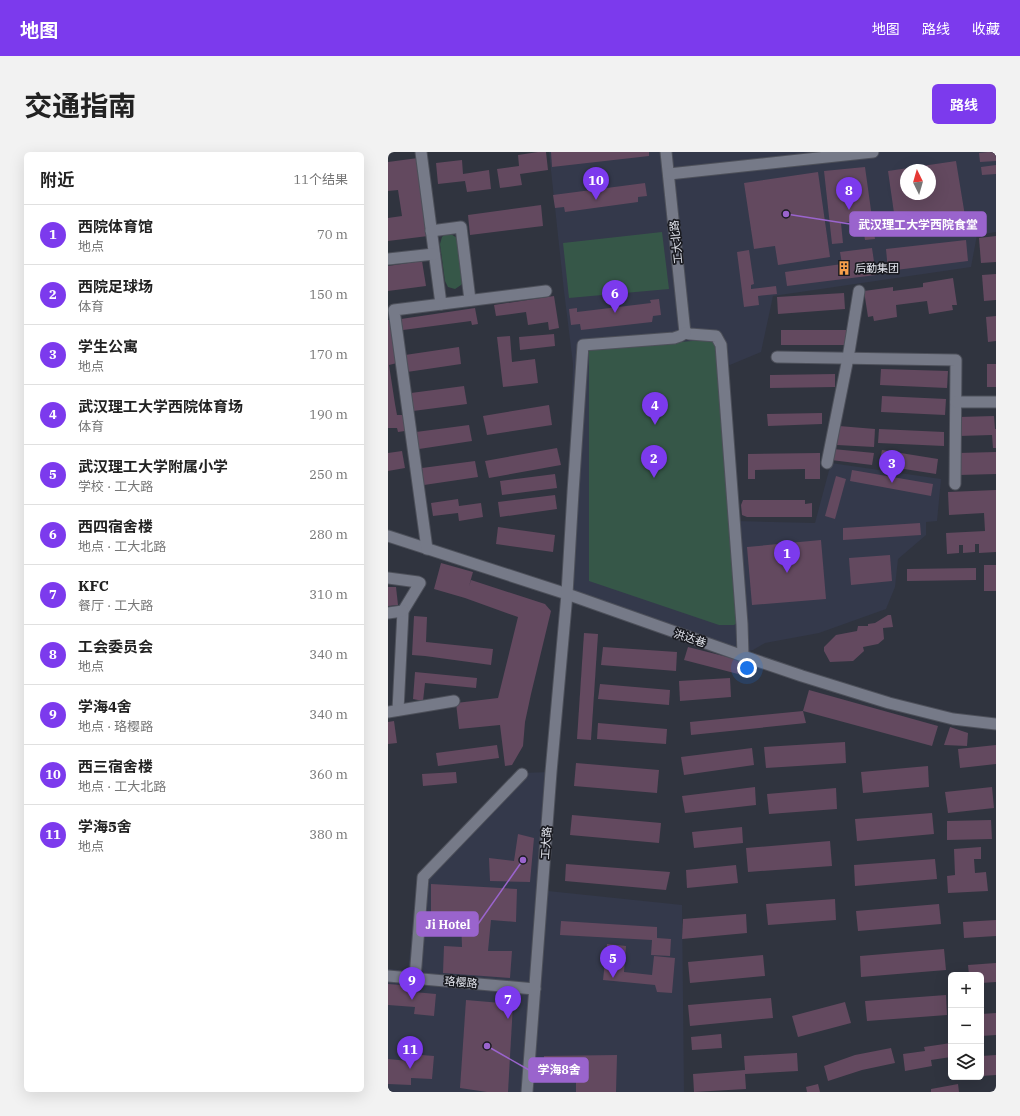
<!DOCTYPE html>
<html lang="zh">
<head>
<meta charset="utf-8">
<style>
	:root { --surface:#fff; --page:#f2f2f2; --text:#222; --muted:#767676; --line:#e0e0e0; --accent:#7c3aed }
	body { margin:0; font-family:"IBM Plex Serif","Noto Sans SC",serif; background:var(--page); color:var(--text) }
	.controls { position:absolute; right:12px; bottom:12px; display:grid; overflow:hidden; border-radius:6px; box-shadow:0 4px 16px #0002 }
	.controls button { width:36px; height:36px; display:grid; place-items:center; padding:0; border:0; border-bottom:1px solid var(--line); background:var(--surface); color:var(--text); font:20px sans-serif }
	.compass { position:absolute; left:512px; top:12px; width:36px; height:36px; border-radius:50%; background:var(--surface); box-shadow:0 4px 16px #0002; rotate:355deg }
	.you { position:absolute; left:359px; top:516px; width:14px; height:14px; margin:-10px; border:3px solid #fff; border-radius:50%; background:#1a73e8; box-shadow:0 0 0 6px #1a73e833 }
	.badge { display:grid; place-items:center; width:26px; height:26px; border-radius:50%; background:var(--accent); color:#fff; font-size:13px; font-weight:700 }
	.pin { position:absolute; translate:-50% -33px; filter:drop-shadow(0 1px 2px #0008) }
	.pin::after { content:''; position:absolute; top:21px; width:14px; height:12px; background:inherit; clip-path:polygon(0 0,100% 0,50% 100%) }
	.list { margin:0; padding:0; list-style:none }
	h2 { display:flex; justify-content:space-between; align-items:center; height:52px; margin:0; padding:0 16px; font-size:17px }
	h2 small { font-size:13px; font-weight:400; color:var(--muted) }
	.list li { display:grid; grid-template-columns:26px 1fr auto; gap:12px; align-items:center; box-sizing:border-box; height:60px; padding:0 16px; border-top:1px solid var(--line) }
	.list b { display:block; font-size:15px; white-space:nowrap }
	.list p { margin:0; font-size:13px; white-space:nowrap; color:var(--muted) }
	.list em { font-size:13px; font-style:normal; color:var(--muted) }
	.icon { flex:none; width:22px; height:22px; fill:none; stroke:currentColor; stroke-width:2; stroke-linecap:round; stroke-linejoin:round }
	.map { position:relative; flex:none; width:608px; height:940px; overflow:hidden; border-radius:6px }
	header { display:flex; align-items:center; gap:24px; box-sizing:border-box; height:56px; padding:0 20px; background:var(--accent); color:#fff }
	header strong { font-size:19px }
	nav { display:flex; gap:22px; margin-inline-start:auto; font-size:14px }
	.intro { display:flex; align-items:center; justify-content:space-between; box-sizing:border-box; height:96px; padding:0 24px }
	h1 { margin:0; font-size:28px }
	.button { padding:10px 18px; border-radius:6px; background:var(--accent); color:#fff; font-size:14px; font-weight:700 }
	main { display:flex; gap:24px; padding:0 24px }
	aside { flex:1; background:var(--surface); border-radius:6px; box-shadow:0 4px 16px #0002 }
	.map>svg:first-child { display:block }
	.built { fill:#34394b; fill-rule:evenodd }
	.green { fill:#365748 }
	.building { fill:#63495f; fill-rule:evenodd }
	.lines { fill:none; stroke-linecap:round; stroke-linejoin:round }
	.minor-casing { stroke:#4d505a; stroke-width:13 }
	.minor { stroke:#767a88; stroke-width:11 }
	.labels { text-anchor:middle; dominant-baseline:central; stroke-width:3.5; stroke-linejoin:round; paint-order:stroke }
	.street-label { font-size:11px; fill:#e4e6ee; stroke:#1a1b21 }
	.poi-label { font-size:11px; fill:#e4e6ee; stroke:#1a1b21; text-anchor:start }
	.leader { fill:none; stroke:#9a64cd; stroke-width:1.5 }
	.callout-dot { fill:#9a64cd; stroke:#1a1b21; stroke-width:1.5 }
	.callout { fill:#9a64cd; stroke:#9a64cd; stroke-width:1.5 }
	.callout-label { font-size:12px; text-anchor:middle; font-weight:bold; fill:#fff }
</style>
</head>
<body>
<header>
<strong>地图</strong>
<nav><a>地图</a><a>路线</a><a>收藏</a></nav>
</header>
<div class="intro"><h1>交通指南</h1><a class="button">路线</a></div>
<main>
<aside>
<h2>附近<small>11个结果</small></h2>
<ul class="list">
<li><span class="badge">1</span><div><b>西院体育馆</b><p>地点</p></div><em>70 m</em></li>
<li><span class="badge">2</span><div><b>西院足球场</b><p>体育</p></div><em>150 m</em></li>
<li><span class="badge">3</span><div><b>学生公寓</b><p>地点</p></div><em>170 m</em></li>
<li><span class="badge">4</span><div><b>武汉理工大学西院体育场</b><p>体育</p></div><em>190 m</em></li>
<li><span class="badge">5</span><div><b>武汉理工大学附属小学</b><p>学校 · 工大路</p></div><em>250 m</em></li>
<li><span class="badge">6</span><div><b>西四宿舍楼</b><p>地点 · 工大北路</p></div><em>280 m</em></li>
<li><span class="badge">7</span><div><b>KFC</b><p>餐厅 · 工大路</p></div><em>310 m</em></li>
<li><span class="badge">8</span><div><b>工会委员会</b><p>地点</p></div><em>340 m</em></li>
<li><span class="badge">9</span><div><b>学海4舍</b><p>地点 · 珞樱路</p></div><em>340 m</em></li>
<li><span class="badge">10</span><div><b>西三宿舍楼</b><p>地点 · 工大北路</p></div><em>360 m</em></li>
<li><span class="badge">11</span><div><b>学海5舍</b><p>地点</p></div><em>380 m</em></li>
</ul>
</aside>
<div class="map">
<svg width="608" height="940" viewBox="0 0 608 940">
	<rect width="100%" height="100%" fill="#30343f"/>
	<g class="built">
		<path d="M161,0H608V80L589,83L583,115L385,144L373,200L337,215L348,369L427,371L443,311L553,327L549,369L538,370V383L510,407L507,435L498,457L431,481L377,491L365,498L348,502L177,442L185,212L176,139ZM518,18H542V42H518Z"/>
		<path d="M163,620L160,739L294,753L296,940H0V817L20,819L30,727L131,621Z"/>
	</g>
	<g class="green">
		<path d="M274,80L281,137L181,146L175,91Z"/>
		<path d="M63,82L69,86L75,130L73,133L67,137L60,135L57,129L52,92L54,85L56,83Z"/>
		<path d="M327,187L339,347L351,469L346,473H331L201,429V198Z"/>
	</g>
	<g class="building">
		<path d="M150,0H158L160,18L132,22L134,33L112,36L109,17L131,14L130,3Z"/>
		<path d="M163,0H261V4L164,15Z"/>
		<path d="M600,0H608V9L592,10L591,1Z"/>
		<path d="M30,6L40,84L0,89V66L14,64L10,38L0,39V10Z"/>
		<path d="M74,8L75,22L101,18L103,37L79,40L77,29L50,32L48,11Z"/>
		<path d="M568,9L578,70L509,82L500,19ZM518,18H542V42H518Z"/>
		<path d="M608,13V22L594,23L593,15Z"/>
		<path d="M477,15L487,87L477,88L474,68L453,71L455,91L444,92L436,19Z"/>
		<path d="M430,20L442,105L390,113L387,94L366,97L356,31Z"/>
		<path d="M257,31L259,44L250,45V50L177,60L176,55L167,56L165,43Z"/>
		<path d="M153,53L155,74L82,83L80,63Z"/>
		<path d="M608,84V110L593,111L591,86Z"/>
		<path d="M578,88L580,109L500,119L498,97Z"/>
		<path d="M484,96L488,123L399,134L397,120L454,112L452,100Z"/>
		<path d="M361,98L366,132L363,133V137L388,134L389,142L370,144L371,153L356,155L349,100Z"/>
		<path d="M34,109L38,134L0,139V114Z"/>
		<path d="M608,122V148L596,149L594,123Z"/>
		<path d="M565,126L569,153H564L565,158L541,162L539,149L508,153L509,165L486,169L485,164L480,165L476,139L505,135V139L535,135V131Z"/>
		<path d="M456,141L457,157L390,162L389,145Z"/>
		<path d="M166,144L171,176L161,178L160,170L140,173L138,160L108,164L106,153Z"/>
		<path d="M271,147L273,163L265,164L264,170L193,178L192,172L183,173L181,157L189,156V160L263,151L262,148Z"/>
		<path d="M87,156L90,172L84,173L83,169L15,178L13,167Z"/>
		<path d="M608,164V189L600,190L598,165Z"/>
		<path d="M0,168H4L9,211L1,213L7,252L9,263H16L17,279L10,280L9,276H0Z"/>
		<rect x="393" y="178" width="65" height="15"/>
		<path d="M166,182L167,194L132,198L131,185Z"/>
		<path d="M122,184L124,210L147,207L150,231L115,235L109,185Z"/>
		<path d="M71,195L73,212L19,220L17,203Z"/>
		<rect x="599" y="212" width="9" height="23"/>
		<path d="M493,217L560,219L559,236L492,233Z"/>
		<path d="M447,222V235L382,236V223Z"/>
		<path d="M76,234L79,252L25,259L23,241Z"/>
		<path d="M494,244L558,247L557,263L493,260Z"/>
		<path d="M161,253L164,273L99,283L95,264Z"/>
		<path d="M434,261V272L380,274L379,262Z"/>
		<path d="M606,264L607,277H608V296H605L604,283L571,284V265Z"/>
		<path d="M81,273L84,289L31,297L28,280Z"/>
		<path d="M451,274L487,277L486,295L449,293Z"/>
		<path d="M491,277L556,280V294L490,291Z"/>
		<path d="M169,296L173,313L101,326L97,309Z"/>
		<path d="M445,297L486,301L484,313L443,308Z"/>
		<path d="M494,298L550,307L548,322L491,313Z"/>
		<path d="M14,299L17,316L0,319V301Z"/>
		<path d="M608,300V322L571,323L570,301Z"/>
		<path d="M432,301V327H417V317L367,318V327H360V302Z"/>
		<path d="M87,309L90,325L36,333L34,316Z"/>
		<path d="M464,318L545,332L543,344L462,329Z"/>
		<path d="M167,322L169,336L114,343L112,329Z"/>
		<path d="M448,324L458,327L447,367L437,364Z"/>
		<path d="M608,338V400L591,401V392H587V400L575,401V393H571V401L559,402L558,381L597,379L596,361L561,363L560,340Z"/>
		<path d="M167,343L169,357L112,365L110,350Z"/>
		<path d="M70,347L71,354L93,351L95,365L71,369L70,361L45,364L43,351Z"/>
		<path d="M355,348H417V352L424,351V365H359L354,363L353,353Z"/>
		<path d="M532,371L533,383L455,388V376Z"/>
		<path d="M110,375L167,383L165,400L108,392Z"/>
		<path d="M433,388L438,447L364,453L359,395Z"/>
		<path d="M502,403L504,429L463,433L461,406Z"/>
		<path d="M53,411L85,420L81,434L83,428L157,452L163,459L143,542L137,570L135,594L124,613L117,614L112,573L71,577L68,551L110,546L130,465L77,446L46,437Z"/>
		<rect x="596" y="413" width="12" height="26"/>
		<path d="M588,416V428L519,429V417Z"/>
		<path d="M0,435H8L10,453L0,454Z"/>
		<path d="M500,463H503L505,475L495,476L496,487L490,492L475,495L476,499L465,509L442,510L436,499V495L448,483L469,479L470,474H480V472L487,471Z"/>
		<path d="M26,464L39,465L38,490L105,497L103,513L37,504L24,503Z"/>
		<path d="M196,481L210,482L203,588L189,587Z"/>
		<path d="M215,495L289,500L288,519L213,513Z"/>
		<path d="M300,495L359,510L354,523L296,508Z"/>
		<path d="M27,520L89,526L88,536L37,531L35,549L25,547Z"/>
		<path d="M342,526L343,545L292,549L291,529Z"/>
		<path d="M212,532L282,538L281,553L210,547Z"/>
		<path d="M421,538L550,574L544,594L415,559Z"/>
		<path d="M415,559L418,571L303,583L302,570Z"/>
		<path d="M6,569L9,591L0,592V570Z"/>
		<path d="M210,571L279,577L278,592L209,587Z"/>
		<path d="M562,575L580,581L579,594L556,593Z"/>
		<path d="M457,590L458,611L378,616L376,595Z"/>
		<path d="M109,593L111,606L50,614L48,601Z"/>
		<path d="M608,593V612L572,616L570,597Z"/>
		<path d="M364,596L366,613L296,623L293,605Z"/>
		<path d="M188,611L271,618L269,641L186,634Z"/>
		<path d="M540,614L541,635L475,641L473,620Z"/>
		<path d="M68,620L69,631L35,634L34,622Z"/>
		<path d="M367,635L368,653L297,661L294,644Z"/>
		<path d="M604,635L606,656L560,661L557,640Z"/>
		<path d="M448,636L449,657L381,662L379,642Z"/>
		<path d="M544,661L546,682L469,689L467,667Z"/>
		<path d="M184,663L273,671L271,691L182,683Z"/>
		<path d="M603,668L604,687L559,688V669Z"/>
		<path d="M354,675L355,691L306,696L304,680Z"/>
		<path d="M130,682L146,686L142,730L102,729L101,706L126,709Z"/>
		<path d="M442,689L444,714L360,720L358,696Z"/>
		<path d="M593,695V707H586L587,721L598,720L600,739L560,741L559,724L567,723L566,697Z"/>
		<path d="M547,707L549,727L467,734L466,713Z"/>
		<path d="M178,712L282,720L278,738L177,729Z"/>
		<path d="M348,713L350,731L299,736L298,718Z"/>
		<path d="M43,732L129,737L128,770L103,768L100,799H124L122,826L55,821L56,794L74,795L73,766L43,765Z"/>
		<path d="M447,747L448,768L380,773L378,752Z"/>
		<path d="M551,752L553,772L470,779L468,759Z"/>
		<path d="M358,762L359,781L294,787L295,767Z"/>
		<path d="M608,768V784L576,786L575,770Z"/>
		<path d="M173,769L269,775V786L283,787L282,804L263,803L264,788L172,783Z"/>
		<path d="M219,792L238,794L236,820L264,823L266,804L287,806L284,841L269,840L267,833L215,828Z"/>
		<path d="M556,797L558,818L473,825L472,804Z"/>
		<path d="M375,803L377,824L302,831L300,810Z"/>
		<path d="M608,811V830L593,831V823H581L580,813Z"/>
		<path d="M0,832L26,834V840L48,842L46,864L26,862L27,855L0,853Z"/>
		<path d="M558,843L559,863L479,869L477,849Z"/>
		<path d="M383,846L385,866L302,874L300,853Z"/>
		<path d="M78,848L125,852L120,940H99L72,936Z"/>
		<path d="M457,850L463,871L410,885L404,864Z"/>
		<path d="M608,861V883L593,884V862Z"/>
		<path d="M333,882L334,896L304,898L303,885Z"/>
		<path d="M563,891V905L543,908L544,914L517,919L515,902L537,899L536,895Z"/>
		<path d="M503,896L507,911L474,918L440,929L436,914L467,903Z"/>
		<path d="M409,901L410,919L357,922L358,937L306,940L305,922L357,918L356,904Z"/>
		<path d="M21,902L46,904L44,927L23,926V933L0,932V907L21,909Z"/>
		<path d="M229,903L228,940H188V929L154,928L156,904Z"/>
		<path d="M608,903V923L593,924V904Z"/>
		<path d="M430,932L432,940H419L418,935Z"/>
		<path d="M570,932L571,940H543V937Z"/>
	</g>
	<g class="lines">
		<defs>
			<g id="minor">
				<path d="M33,0L53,152"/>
				<path d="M278,0L297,181"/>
				<path d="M281,22L485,0"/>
				<path d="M43,79L73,75L82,148"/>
				<path d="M0,107L46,102"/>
				<path d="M297,181L302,182L328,184L333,193L354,472L355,504"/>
				<path d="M389,205L568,208L567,332"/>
				<path d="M568,250H608"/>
				<path d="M439,311L460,206L471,139"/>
				<path d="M0,384L179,442L355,504L414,524L501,551L565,567L608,572"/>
				<path d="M39,397L6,158L158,139"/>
				<path d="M0,426L30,430L32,431L15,459L10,558"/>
				<path d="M0,461L15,459"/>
				<path d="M0,560L66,549"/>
				<path d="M0,824L147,837"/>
				<path d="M27,826L35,725L134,622"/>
				<path d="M139,940L163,620L179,442L185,340L195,193L286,186L292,184L297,181"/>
			</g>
		</defs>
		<use href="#minor" class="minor-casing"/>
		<use href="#minor" class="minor"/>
	</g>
	<defs>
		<symbol id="building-bare" viewBox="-9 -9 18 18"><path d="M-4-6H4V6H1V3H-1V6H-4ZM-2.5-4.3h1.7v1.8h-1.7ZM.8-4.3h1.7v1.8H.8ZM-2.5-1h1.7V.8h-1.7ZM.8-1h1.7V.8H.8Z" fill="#f8a04b" stroke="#1a1b21" stroke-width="2.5" paint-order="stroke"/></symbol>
	</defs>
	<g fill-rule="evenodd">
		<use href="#building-bare" x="446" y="106" width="20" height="20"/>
	</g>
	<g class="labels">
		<g class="street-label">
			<text transform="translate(288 90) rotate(-96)">工大北路</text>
			<text transform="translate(302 486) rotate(19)">洪达巷</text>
			<text transform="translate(158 691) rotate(-86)">工大路</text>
			<text transform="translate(73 830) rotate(5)">珞樱路</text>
		</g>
		<g class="poi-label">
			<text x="467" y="116">后勤集团</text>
		</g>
	</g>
	<path class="leader" d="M398 62L462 72M135 708L90 772M99 894L141 918"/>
	<g class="callout-dot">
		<circle cx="398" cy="62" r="4"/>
		<circle cx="135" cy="708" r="4"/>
		<circle cx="99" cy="894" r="4"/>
	</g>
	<g class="callout">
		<rect x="462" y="60" width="136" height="24" rx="4"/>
		<rect x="29" y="760" width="61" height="24" rx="4"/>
		<rect x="141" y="906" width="59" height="24" rx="4"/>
	</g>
	<g class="callout-label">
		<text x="530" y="77">武汉理工大学西院食堂</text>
		<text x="60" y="777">Ji Hotel</text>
		<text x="171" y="922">学海8舍</text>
	</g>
</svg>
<div class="controls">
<button>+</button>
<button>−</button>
<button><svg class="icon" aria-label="layers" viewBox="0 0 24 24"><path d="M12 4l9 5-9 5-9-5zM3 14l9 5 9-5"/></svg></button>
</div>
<svg class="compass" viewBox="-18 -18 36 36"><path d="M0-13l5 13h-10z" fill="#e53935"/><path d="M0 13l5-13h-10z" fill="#767676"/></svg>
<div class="you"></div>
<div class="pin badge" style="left:399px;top:421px">1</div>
<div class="pin badge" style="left:266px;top:326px">2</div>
<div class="pin badge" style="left:504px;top:331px">3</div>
<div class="pin badge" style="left:267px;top:273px">4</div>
<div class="pin badge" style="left:225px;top:826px">5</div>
<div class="pin badge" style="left:227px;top:161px">6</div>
<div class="pin badge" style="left:120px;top:867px">7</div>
<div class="pin badge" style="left:461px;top:58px">8</div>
<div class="pin badge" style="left:24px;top:848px">9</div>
<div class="pin badge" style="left:208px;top:48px">10</div>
<div class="pin badge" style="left:22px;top:917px">11</div>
</div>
</main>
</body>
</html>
